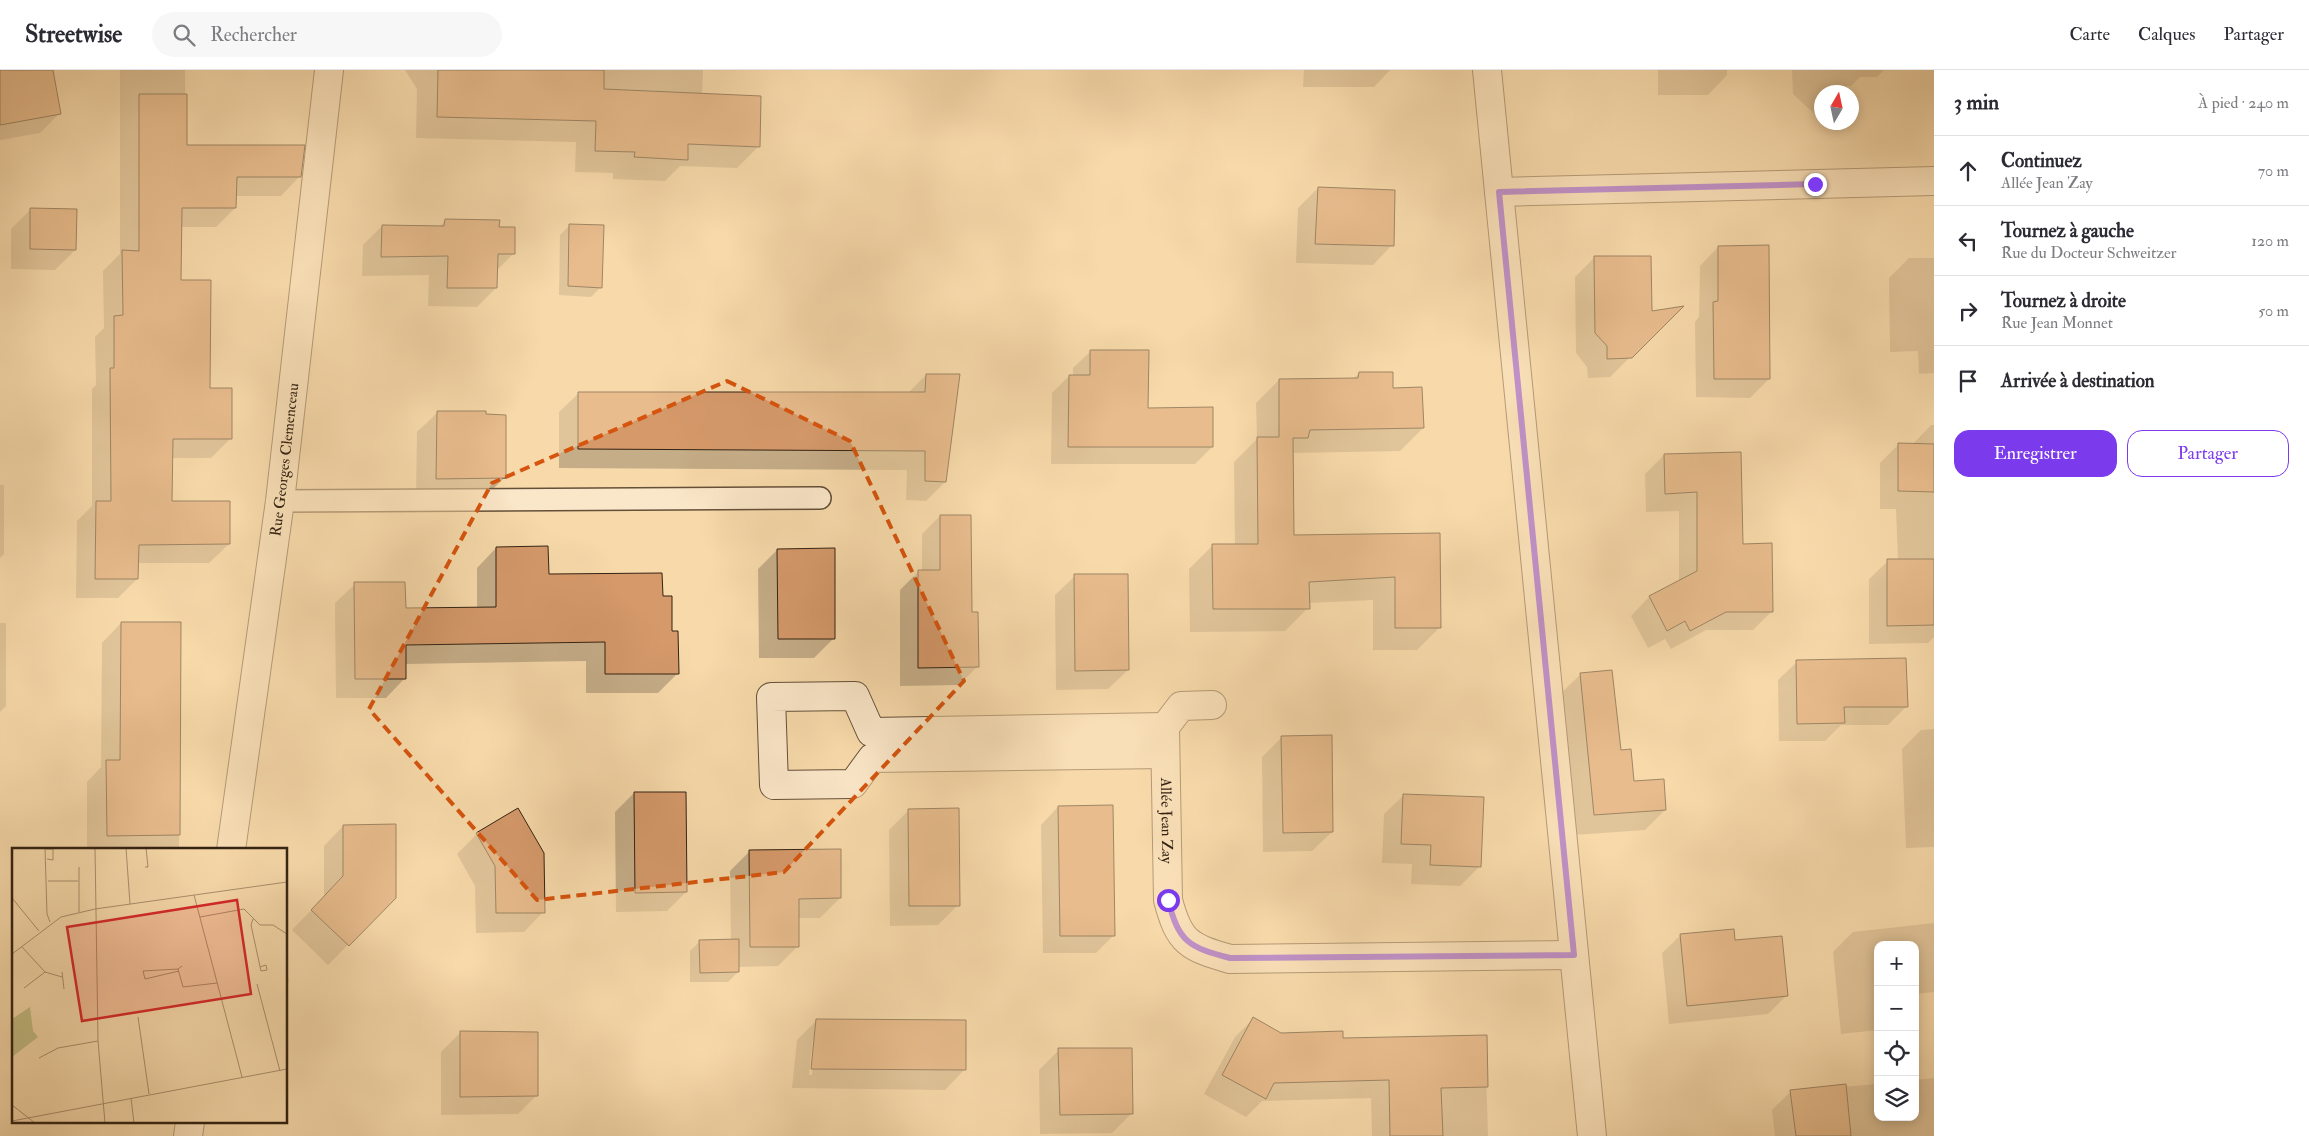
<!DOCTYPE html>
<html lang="fr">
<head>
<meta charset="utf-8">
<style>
	:root { --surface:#fff; --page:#f7f7f7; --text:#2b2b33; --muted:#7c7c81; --line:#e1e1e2; --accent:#7c3aed }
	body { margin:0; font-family:"IM FELL Double Pica",serif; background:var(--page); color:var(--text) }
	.controls { position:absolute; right:15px; bottom:15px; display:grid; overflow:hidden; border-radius:10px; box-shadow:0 2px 12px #0003 }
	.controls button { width:45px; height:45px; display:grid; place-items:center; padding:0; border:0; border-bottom:1px solid var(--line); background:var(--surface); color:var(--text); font:25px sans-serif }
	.compass { position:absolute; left:1814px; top:15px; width:45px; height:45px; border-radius:50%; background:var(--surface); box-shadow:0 2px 12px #0003; rotate:9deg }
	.stop { position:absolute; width:15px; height:15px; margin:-11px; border:4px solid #7c3aed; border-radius:50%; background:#fff }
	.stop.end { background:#7c3aed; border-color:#fff; box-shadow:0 1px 5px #0008 }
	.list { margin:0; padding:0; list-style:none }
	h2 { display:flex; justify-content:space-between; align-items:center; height:65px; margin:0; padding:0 20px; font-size:21px }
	h2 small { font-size:16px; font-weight:400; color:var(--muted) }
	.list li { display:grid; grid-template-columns:32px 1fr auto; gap:15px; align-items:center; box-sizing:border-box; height:70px; padding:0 20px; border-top:1px solid var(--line) }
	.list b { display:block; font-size:19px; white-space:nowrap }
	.list p { margin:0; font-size:16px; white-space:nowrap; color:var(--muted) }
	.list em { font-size:16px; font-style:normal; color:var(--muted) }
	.actions { display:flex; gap:10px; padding:15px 20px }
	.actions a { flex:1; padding:11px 0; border:1px solid var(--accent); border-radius:15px; text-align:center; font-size:18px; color:var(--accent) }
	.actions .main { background:var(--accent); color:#fff }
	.icon { flex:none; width:28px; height:28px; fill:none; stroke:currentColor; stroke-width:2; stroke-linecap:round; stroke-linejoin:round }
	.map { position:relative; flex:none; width:1934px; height:1066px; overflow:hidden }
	header { display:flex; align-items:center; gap:30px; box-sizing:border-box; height:70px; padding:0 25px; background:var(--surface); border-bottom:1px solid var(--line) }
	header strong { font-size:24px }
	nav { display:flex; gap:28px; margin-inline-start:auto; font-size:18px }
	.search { width:350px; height:45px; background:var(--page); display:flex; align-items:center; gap:12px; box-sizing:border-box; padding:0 18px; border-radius:28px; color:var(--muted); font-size:19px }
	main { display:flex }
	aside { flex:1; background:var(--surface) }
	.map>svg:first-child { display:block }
	.shadow { fill:#0003; fill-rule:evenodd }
	.building { fill:#d5996a; stroke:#332313 }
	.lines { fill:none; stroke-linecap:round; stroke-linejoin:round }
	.service-casing { stroke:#645039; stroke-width:24 }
	.minor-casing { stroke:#645039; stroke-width:30 }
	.service { stroke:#fae6c8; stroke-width:21 }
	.minor { stroke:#fae6c8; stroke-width:28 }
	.route { stroke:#7c3aed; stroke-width:6 }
	.marked { fill:none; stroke:#d6540d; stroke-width:4; stroke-dasharray:10 6; stroke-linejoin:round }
	.labels { text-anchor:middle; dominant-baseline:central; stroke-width:4.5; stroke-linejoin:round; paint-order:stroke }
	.street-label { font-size:15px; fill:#332313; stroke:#fae6c8 }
	.inset-road { fill:none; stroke:#a9906e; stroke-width:1 }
	.view { fill:#d62828; fill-opacity:0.15; stroke:#d62828; stroke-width:2.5 }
	.inset-edge { fill:none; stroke:#332313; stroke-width:2.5 }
</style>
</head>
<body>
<header>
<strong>Streetwise</strong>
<div class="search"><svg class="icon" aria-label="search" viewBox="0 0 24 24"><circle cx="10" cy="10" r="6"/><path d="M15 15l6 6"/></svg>Rechercher</div>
<nav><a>Carte</a><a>Calques</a><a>Partager</a></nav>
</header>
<main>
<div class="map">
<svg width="1934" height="1066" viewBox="0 0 1934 1066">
	<rect width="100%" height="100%" fill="#f7d9aa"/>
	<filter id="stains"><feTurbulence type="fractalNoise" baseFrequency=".004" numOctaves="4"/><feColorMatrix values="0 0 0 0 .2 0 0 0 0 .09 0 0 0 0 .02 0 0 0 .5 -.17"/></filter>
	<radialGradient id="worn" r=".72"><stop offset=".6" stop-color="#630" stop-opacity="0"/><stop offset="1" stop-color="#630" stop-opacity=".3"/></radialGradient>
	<g class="shadow">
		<path d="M0,0H52L59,44L40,63L0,70Z"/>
		<path d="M120,0H185L186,77L300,106L281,126H235V138L216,157H181L180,211L209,319L231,368L211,388H171V432L229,474L209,493H137V509L118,528H76L77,451L92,436V319L96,315L95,267L104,258L103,201L120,184Z"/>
		<path d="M405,0H703L702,25L758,77L737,98L680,96L665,111L613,109V103L575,102L576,72L416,68L417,19Z"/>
		<path d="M1304,0H1390L1374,17H1303Z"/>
		<path d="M1658,0H1727V5L1708,25H1658Z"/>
		<path d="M1792,0H1884L1877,7H1860L1851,16H1846V22H1822V51L1793,24Z"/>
		<path d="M1823,52H1831L1827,56Z"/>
		<path d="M1318,118L1392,175L1373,195L1296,193L1298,138Z"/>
		<path d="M31,139L75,180L55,200L11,199V159Z"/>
		<path d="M446,150L498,158L514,183L497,200L496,218L477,237L428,236L429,205L362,206L363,175L382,156L439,157Z"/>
		<path d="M570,155L601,217L591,227L559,225L560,165Z"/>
		<path d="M1718,177L1769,309L1750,328L1696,327L1695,252L1699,247L1700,196Z"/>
		<path d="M1595,187L1651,243L1680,238L1610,307L1588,308L1587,297L1576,283L1575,207Z"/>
		<path d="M1909,188H1934V303L1919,304L1918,281L1890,282L1889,208Z"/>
		<path d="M1091,281L1147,339L1212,377L1195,394H1051L1052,323L1069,306H1073V298Z"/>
		<path d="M1359,303L1392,319L1423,358L1400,381L1292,383L1293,466L1439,464L1440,557L1417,580H1373V530L1308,533V538L1285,561L1190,562L1189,499L1212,476L1235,475L1234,392L1257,369L1256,333L1279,310L1353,309Z"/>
		<path d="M926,305L945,412L926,431L906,430L907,400L559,398V342L579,323L907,324Z"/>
		<path d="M437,343L505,407L485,427L416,428L417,362Z"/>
		<path d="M1931,355H1934V567L1928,573L1869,574V509L1888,491H1898L1896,439H1880V393L1898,375H1912Z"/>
		<path d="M1740,383L1741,475L1772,541L1753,560H1706L1671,579L1665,569L1648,578L1631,546L1649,527L1679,512V441L1646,442L1645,404L1664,385Z"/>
		<path d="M0,415H4V484L0,488Z"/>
		<path d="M940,446L970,544L977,597L959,615L900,616V520L918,502H922V464Z"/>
		<path d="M496,478L547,505L662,527L671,562L678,603L658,623H586V591L405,594V608L386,628H336L335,533L355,514L404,539L477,538V498Z"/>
		<path d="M777,480L834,568L814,588H759L758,499Z"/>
		<path d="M1075,506L1128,600L1108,619L1056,620L1055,525Z"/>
		<path d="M0,553H6V636L0,642Z"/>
		<path d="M121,553L180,554L179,780H87V712L101,697L102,573Z"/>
		<path d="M1797,592L1907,636L1888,655H1841L1825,671H1779L1778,610Z"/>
		<path d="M1580,605L1633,712L1665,740L1645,760L1574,765L1560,624Z"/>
		<path d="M1934,659V777L1906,778L1902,679L1921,660Z"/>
		<path d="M1282,667L1332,762L1312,781L1263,782L1262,687Z"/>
		<path d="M634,723L686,822L667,841L616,842L615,742Z"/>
		<path d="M1404,725L1479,797L1460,816L1411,814L1412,794L1382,793L1384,744Z"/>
		<path d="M1058,737L1113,866L1096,883H1043L1041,755Z"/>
		<path d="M909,740L958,835L938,855L890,856L889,760Z"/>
		<path d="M343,756L395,827L328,895L292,860L324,827V776Z"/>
		<path d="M477,764L543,842L524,862L476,863L475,816L457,784Z"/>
		<path d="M750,781L840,828L820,848H798V876L778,896L738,897V902L728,912H690V881L700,871H731L730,801Z"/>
		<path d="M1934,853V922L1915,924V875H1878V960L1841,964L1833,882L1853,862Z"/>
		<path d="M1681,865L1786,926L1768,944L1669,954L1662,883Z"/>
		<path d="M286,908H289L286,929Z"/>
		<path d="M1253,949L1280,964L1342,969L1485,966L1488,1066H1372L1371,1028L1262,1031L1246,1047L1204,1024L1235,967Z"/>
		<path d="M817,950L964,1000L945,1020L792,1018L797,970ZM813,969H815L812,1005H809Z"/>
		<path d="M460,963L537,1025L518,1044L441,1045V982Z"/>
		<path d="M1059,980L1132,1043L1112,1063L1040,1064L1039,1000Z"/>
		<path d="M1934,1008V1066H1775L1772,1040L1791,1021L1878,1014V1047H1915V1010Z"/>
	</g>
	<g class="building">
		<path d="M0,0H53L61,44L0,55Z"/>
		<path d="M438,0H604V19L761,26L760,77L688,74V90L634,87L635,82L595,81L596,51L437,47Z"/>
		<path d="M139,24H187V75H305L301,107H237L236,138H182L181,210H211L210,318H232V369H173L172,431H230V474L139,475L138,509H95L96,431H111L110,298H114V246L123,245L122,180L139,181Z"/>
		<path d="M1318,117L1395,120L1394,176L1315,174Z"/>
		<path d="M30,138L77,139L76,180L30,179Z"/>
		<path d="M445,149L500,150L499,157H515V184H498L497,218H447L448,186L381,187L382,155L444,156Z"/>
		<path d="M569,154L604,155L602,218L568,216Z"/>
		<path d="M1769,175L1770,309H1714L1713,232L1718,231V176Z"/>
		<path d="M1594,186H1651L1652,241L1684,236L1632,288L1607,289V276L1595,263Z"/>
		<path d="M1090,280H1149L1148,338L1213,337V377H1068L1069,305H1090Z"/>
		<path d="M1359,302H1393V318L1422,317L1424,358L1310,360L1308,368H1293L1294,465L1440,463L1441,558H1395V507L1309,512L1310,539H1213L1212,474H1258L1257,367H1279V309L1358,308Z"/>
		<path d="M926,304H960L946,412L925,411V381L578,379V322H925Z"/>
		<path d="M437,341H486V344L506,345V408L436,409Z"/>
		<path d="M1898,373L1934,374V422L1898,421Z"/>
		<path d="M1741,382L1743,474L1772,473L1773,542H1726L1690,561L1685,551L1667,561L1649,526L1697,501V422L1665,424L1664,384Z"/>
		<path d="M940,445H971V446L972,542H978L979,597L918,598V500H940Z"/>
		<path d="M548,476L549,504L662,503L663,526H672V561H678L679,604H605V572L406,575V609H355L354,512H405L406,538L496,537V477Z"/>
		<path d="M835,478V569H778L777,479Z"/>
		<path d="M1887,489H1934V555L1887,556Z"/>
		<path d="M1074,504H1128L1129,600L1075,601Z"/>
		<path d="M121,552H181L180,765L107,766L106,690H120Z"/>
		<path d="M1906,588L1908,637H1844L1845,653L1797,654L1796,590Z"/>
		<path d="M1612,600L1621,680L1631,679L1634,711L1664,709L1666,740L1594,745L1580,603Z"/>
		<path d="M1332,665L1333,762L1283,763L1281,666Z"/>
		<path d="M634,722H686L687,822L635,823Z"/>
		<path d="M1403,724L1484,727L1481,797L1430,795L1431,775L1401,774Z"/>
		<path d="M1113,735L1115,866H1060L1058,736Z"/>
		<path d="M518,738L544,783L545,843H496L495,796L476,763Z"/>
		<path d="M959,738L960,836H909L908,739Z"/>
		<path d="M396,754V828L349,876L311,840L343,806V755Z"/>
		<path d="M841,779V828L799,829V877H750L749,780Z"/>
		<path d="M1734,859L1735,870L1782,866L1788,926L1687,936L1680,864Z"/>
		<path d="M739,869V902L700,903L699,870Z"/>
		<path d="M1253,947L1281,963L1343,961V968L1487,965L1488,1017L1441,1018L1443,1066H1390L1389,1010L1274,1013L1266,1029L1222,1005Z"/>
		<path d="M816,949L966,950V1000L811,999Z"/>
		<path d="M460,961L538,962V1026L460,1027Z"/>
		<path d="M1058,978H1132L1133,1044L1060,1045Z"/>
		<path d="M1846,1014L1851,1066H1796L1790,1020Z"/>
	</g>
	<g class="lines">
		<defs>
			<path id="service" d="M280,431L820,428"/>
			<g id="minor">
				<path d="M1487,0L1592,1066"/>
				<path d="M1499,122L1934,111"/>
				<path id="s1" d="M1212,635L1181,636L1165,657L1168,830C1179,872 1188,877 1230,889L1574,885"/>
				<path d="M1164,684L872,688L853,714L774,715L771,627L855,626L871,662L1165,657"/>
				<path id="s2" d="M231,780L280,431L329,0"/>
				<path d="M188,1066L190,1052"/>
			</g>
		</defs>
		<use href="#service" class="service-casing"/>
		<use href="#minor" class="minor-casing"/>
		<use href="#service" class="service"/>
		<use href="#minor" class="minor"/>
	</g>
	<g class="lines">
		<path class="route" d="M1168,830C1179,872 1188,877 1230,888L1574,885L1499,122L1815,114"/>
	</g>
	<path d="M0 0H1934V1066H0ZM727,311L850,371L964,611L784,802L537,830L369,639L492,413Z" fill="#f7d9aa" fill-opacity=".55" fill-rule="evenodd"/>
	<path class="marked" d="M727,311L850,371L964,611L784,802L537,830L369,639L492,413Z"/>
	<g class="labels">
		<g class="street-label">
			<text stroke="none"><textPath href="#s2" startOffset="394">Rue Georges Clemenceau</textPath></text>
			<text stroke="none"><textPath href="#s1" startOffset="151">Allée Jean Zay</textPath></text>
		</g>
	</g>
	<g transform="translate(12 778)">
		<rect width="275" height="275" fill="#f7d9aa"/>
		<path d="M18,159L21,183L26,189L0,209V171Z" fill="#c3bd84"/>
		<path class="inset-road" d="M33,0L35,66L38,74M83,0L86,193L93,275M114,0L118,56M34,1H41V12L35,11M67,19V64M133,19H136L134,0M36,33H66M182,47L230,229M0,50L27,83M188,69L232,61L248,77H261L275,86M241,71L239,77L249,123L255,122L254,117L248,119M10,99L33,124L50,129M0,106L49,69L83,61L275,34M170,118L166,121L171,139L205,135M166,121L131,123L133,131L167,123M50,124L52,141M245,136L268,223M12,140L33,124M126,169L137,246M27,210L46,200L86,193M119,250L122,275M0,257L23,275M0,273L275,221"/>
		<path class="view" d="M225,52L239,146L70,173L55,79Z"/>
		<rect width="275" height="275" class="inset-edge"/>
	</g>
	<rect width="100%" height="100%" filter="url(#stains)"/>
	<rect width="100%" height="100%" fill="url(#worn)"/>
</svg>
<div class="controls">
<button>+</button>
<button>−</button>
<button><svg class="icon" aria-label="locate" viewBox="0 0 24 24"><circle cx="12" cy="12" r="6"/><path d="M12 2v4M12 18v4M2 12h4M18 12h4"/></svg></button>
<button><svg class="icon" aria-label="layers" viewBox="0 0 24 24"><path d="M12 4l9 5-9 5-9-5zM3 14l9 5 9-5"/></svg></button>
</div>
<svg class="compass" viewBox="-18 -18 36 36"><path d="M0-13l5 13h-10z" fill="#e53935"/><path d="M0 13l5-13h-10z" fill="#7c7c81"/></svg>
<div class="stop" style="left:1168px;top:830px"></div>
<div class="stop end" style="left:1815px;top:114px"></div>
</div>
<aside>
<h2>3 min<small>À pied · 240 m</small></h2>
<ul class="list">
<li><svg class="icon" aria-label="ahead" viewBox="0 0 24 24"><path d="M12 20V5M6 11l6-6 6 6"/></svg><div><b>Continuez</b><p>Allée Jean Zay</p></div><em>70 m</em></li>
<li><svg class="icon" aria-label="left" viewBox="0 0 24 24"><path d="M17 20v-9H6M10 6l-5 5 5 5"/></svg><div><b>Tournez à gauche</b><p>Rue du Docteur Schweitzer</p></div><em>120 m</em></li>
<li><svg class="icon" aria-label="right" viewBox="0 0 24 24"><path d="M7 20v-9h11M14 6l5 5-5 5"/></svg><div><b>Tournez à droite</b><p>Rue Jean Monnet</p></div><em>50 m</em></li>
<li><svg class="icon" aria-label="arrive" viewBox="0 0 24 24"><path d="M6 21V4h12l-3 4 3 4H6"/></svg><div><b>Arrivée à destination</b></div></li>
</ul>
<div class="actions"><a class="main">Enregistrer</a><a>Partager</a></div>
</aside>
</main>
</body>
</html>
